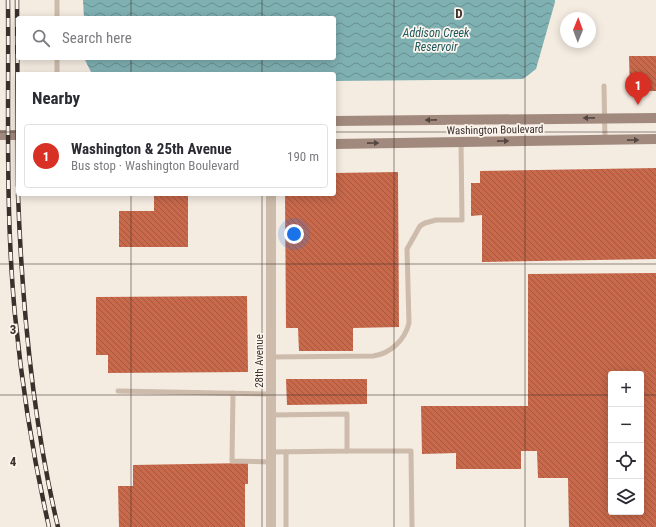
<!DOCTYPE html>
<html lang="en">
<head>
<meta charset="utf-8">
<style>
	:root { --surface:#fff; --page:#f2f2f3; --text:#2b2b33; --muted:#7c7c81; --line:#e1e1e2; --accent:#d93025 }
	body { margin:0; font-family:"Roboto Condensed",sans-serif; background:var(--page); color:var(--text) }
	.controls { position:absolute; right:12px; bottom:12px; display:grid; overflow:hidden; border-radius:4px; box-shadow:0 2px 10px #0003 }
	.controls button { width:36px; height:36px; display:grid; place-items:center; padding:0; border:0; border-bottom:1px solid var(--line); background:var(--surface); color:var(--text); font:20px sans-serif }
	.compass { position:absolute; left:560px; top:12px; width:36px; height:36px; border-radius:50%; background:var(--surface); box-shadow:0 2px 10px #0003; rotate:1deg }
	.you { position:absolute; left:294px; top:234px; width:14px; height:14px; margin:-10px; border:3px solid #fff; border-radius:50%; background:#1a73e8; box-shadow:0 0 0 6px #1a73e833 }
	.badge { display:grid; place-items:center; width:26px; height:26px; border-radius:50%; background:var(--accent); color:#fff; font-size:13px; font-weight:700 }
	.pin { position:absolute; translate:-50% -33px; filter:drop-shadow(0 1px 2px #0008) }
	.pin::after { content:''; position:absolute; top:21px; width:14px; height:12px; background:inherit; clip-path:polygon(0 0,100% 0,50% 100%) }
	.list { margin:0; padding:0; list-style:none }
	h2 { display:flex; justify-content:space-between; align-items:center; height:52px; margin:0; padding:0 16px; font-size:17px }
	h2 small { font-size:13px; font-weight:400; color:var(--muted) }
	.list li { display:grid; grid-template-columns:26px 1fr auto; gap:12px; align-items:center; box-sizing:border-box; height:64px; margin:0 8px 8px; padding:0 8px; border:1px solid var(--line); border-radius:4px }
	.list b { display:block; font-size:15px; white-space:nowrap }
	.list p { margin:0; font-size:13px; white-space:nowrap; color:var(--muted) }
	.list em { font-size:13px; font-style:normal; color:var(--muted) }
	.icon { flex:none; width:22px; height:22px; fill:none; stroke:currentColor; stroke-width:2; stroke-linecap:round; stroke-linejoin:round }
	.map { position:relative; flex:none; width:656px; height:527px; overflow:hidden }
	.search { position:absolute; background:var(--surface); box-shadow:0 2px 10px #0003; left:16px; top:16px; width:320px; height:44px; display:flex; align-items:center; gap:10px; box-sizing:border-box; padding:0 14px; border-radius:4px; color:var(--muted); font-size:15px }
	.panel { position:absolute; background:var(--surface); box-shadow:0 2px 10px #0003; left:16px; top:72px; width:320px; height:124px; border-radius:4px }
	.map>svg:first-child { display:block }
	.water { fill:url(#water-waves) }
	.building { fill:url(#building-back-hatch); fill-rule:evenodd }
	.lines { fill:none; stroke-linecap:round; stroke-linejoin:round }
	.lane { stroke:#cdbbac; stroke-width:5 }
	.street { stroke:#cdbbac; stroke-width:10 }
	.secondary { stroke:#a18a7d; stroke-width:10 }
	.rail-casing { stroke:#3b302b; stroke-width:4.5 }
	.rail { stroke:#fbf5ee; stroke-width:3; stroke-dasharray:9; stroke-linecap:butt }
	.oneway { fill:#544640 }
	.grid { fill:none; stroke:#3b302b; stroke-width:1; stroke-opacity:0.55 }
	.labels { text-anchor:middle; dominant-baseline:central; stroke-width:3.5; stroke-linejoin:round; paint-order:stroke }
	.street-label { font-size:11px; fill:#3b302b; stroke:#fbf5ee }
	.water-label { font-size:12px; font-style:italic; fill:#1f5a5e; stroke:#fbf5ee }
	.grid-label { font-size:13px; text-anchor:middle; font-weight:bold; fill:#3b302b; stroke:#fbf5ee; stroke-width:3.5; stroke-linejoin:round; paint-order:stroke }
</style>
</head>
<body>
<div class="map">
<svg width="656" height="527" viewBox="0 0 656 527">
	<defs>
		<pattern id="water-waves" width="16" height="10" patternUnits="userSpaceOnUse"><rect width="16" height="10" fill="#7fb0b2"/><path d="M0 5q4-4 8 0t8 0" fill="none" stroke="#699091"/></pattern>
		<pattern id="building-back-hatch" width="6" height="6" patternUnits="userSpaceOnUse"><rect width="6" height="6" fill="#c8694b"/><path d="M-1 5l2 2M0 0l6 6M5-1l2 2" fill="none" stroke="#a4573f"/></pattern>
	</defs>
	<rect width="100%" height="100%" fill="#f4ebe1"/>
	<path class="water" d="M83,0H555V2L536,69L523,79L334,81V74H92L84,58H334V18H84Z"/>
	<g class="building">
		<path d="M629,56H656V91H630Z"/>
		<path d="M656,168V259L482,262V215L471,216V183H480V171Z"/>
		<path d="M398,172L399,327L353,328V351H299L298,328H286L285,194H334V173Z"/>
		<path d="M154,194H188V247H119V211H154Z"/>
		<path d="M656,273V527H569L568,478H538L537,451H521V469H456V453L422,454L421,406H528V274ZM611,374H641V512H611Z"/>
		<path d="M247,296L248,372L108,373V355H96V297Z"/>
		<path d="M286,379H367V404L287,405Z"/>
		<path d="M248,463V484H245V527H119L118,486H133V465Z"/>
	</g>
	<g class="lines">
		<g class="lane">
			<path d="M57,0V18"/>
			<path d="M57,58V74"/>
			<path d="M604,86L605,140"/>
			<path d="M271,357L373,356C390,354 405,340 409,323L407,249L420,226L425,223L436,220H462L461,142"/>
			<path d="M118,391L271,394"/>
			<path d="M233,393L232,461L271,462"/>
			<path d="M271,415L347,414V451L271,452"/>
			<path d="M347,451H411L412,527"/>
			<path d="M286,527V452"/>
		</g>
		<path class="street" d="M271,194V527"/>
		<g class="secondary">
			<path d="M334,121L656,118"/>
			<path d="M0,135H18"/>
			<path d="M334,144L656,139"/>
		</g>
		<defs>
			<g id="rail">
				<path d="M8,0C9,105 5,210 15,315C22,386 33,457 49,527"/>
				<path d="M17,0L18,186"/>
				<path d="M18,194C22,306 32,418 58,527"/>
			</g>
		</defs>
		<use href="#rail" class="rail-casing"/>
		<use href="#rail" class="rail"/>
	</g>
	<defs><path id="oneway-solid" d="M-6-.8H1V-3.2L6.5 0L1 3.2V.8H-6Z"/></defs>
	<g class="oneway">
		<use href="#oneway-solid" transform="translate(589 118) rotate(179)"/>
		<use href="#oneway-solid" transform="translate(431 120) rotate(179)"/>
		<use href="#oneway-solid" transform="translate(633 140) rotate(-1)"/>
		<use href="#oneway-solid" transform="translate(503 141) rotate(-1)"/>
		<use href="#oneway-solid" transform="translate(373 143) rotate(-1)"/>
	</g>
	<path class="grid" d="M131,0V18M262,0V18M394,0V527M525,0V527M131,58V74M262,58V74M0,132H18M334,132H656M131,194V527M262,194V527M0,264H656M0,395H611M641,395H656"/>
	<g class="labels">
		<g class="street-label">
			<text transform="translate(495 130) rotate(-1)">Washington Boulevard</text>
			<text transform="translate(259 361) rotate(-90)">28th Avenue</text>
		</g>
		<g class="water-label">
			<text x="436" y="33">Addison Creek<tspan x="436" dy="14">Reservoir</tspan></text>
		</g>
	</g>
	<g class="grid-label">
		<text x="459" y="18">D</text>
		<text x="13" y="334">3</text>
		<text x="13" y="466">4</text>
	</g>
</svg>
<div class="controls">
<button>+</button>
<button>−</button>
<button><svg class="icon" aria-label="locate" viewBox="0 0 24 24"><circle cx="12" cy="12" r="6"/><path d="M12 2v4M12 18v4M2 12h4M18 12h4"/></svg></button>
<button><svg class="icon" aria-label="layers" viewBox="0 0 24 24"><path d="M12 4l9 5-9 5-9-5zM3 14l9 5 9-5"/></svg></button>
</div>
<svg class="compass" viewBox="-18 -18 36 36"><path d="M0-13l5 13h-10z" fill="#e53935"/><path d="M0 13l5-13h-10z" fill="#7c7c81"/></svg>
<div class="you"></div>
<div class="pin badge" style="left:638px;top:105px">1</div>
<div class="search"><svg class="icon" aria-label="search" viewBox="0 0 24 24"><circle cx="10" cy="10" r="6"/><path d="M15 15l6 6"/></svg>Search here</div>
<section class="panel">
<h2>Nearby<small></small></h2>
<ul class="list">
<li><span class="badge">1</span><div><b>Washington &amp; 25th Avenue</b><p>Bus stop · Washington Boulevard</p></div><em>190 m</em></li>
</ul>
</section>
</div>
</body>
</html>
